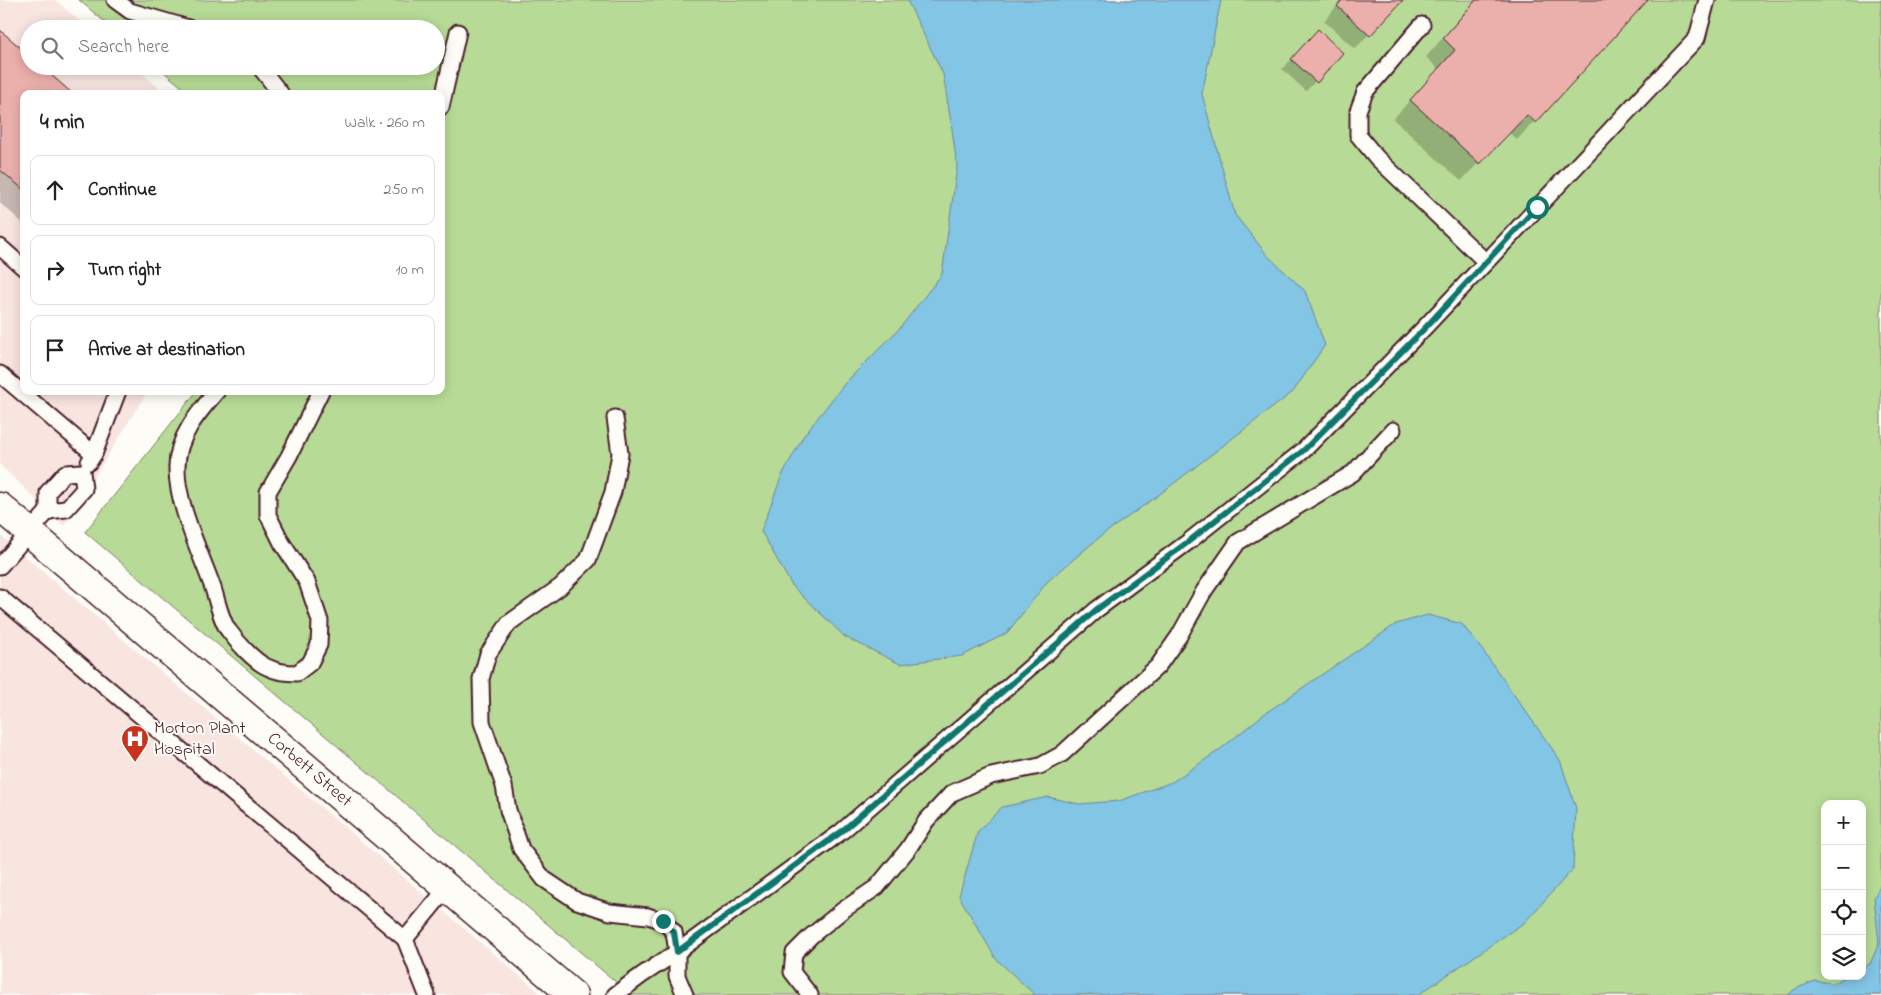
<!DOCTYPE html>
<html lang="en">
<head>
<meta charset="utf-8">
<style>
	:root { --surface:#fff; --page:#f2f2f2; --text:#222; --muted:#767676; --line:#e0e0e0 }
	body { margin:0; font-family:"Indie Flower",sans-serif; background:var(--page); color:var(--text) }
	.controls { position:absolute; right:15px; bottom:15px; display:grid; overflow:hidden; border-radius:10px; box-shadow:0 2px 12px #0003 }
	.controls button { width:45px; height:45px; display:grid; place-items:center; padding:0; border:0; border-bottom:1px solid var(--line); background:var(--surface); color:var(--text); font:25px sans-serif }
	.stop { position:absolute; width:15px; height:15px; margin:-11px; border:4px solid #0f766e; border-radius:50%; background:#fff }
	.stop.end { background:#0f766e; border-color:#fff; box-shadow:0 1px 5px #0008 }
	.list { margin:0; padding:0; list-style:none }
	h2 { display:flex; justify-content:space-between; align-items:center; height:65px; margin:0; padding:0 20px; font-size:21px }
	h2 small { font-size:16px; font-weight:400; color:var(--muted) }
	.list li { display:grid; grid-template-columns:32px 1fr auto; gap:15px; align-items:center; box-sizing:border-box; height:70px; margin:0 10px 10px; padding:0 10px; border:1px solid var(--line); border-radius:10px }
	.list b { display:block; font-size:19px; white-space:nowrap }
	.list em { font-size:16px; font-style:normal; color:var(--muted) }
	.icon { flex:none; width:28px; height:28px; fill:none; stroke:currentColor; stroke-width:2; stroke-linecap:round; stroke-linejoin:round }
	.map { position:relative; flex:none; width:1881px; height:995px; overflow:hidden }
	.search { position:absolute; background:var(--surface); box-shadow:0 2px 12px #0003; left:20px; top:20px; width:425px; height:55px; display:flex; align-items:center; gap:12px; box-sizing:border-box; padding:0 18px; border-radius:28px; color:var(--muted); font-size:19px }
	.panel { position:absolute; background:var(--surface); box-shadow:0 2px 12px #0003; left:20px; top:90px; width:425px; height:305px; border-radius:10px }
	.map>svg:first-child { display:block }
	.built { fill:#f8e5e0 }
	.grass { fill:#b7db96; stroke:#807d60; fill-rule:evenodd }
	.water { fill:#83c5e4; stroke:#6c839a }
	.shadow { fill:#0003 }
	.building { fill:#ebb0ac; stroke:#4a1f2b }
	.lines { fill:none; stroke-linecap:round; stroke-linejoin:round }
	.lane-casing { stroke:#4a1f2b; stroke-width:19 }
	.street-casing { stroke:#4a1f2b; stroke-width:31 }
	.lane { stroke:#fdfcf7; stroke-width:15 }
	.street { stroke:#fdfcf7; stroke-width:28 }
	.route { stroke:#0f766e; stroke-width:6 }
	.labels { text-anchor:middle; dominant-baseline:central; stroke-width:4; stroke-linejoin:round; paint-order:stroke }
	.poi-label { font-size:18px; fill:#4a1f2b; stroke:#fdfcf7; text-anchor:start }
	.street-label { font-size:18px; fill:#4a1f2b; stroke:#fdfcf7 }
</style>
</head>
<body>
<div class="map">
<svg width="1881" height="995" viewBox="0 0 1881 995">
	<rect width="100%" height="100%" fill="#fdfcf7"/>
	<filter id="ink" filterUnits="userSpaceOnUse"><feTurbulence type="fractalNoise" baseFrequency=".02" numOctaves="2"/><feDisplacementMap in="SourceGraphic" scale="10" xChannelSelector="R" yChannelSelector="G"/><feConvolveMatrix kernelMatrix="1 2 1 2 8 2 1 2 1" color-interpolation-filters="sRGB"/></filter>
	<g filter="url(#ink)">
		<g class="built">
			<path d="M0,0H55L89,29H29V66H134L166,94H24V391H148L64,526L0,465Z"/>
			<path d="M0,535L539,992L536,995H0Z"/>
		</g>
		<path class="grass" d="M79,0H1881V995H631L85,532L197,391H441V94H190L157,66H436V29H113ZM1825,804H1862V976H1825Z"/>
		<g class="water">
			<path d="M907,0H1221L1202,94L1235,215L1268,256L1305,291L1325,345L1293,392L1160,494L1101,536L1048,581L1007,633L962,656L900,664L845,637L792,586L761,531L782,475L804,435L846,382L900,328L942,274L957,167L952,129L943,74Z"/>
			<path d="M1428,615L1462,624L1486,655L1560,760L1576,808L1573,869L1525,922L1418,995H1035L996,959L959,896L978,831L1002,807L1048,797L1079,804L1119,801L1172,782L1218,751L1264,714L1396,624Z"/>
			<path d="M1881,883V995H1788L1795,989L1815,981L1834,983L1847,976H1862V968L1870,964L1879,943L1874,898Z"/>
		</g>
		<g class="shadow">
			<path d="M1342,0H1401L1355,49L1324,21Z"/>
			<path d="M1475,0H1646L1517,140L1508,132L1461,181L1393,119L1438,69L1426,57Z"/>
			<path d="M0,31L29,66L24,94V224L0,203Z"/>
			<path d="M1309,41L1342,53L1306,91L1282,69Z"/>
		</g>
		<g class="building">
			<path d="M1342,0H1403L1370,36L1337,6Z"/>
			<path d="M1476,0H1648L1536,123L1527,115L1480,164L1410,100L1455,50L1443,38Z"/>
			<path d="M1318,29L1343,53L1317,83L1291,59Z"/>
			<path d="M0,30L29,55V66H41L73,94H24V190L0,170Z"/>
		</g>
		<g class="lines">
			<defs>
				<g id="lane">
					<path d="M115,0L130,11L192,29"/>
					<path d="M1422,25L1365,92L1358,111V135L1377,158L1486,262"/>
					<path d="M259,66L281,94"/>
					<path d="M441,107L458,32"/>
					<path d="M0,247L24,268"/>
					<path d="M0,374L94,454"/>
					<path d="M217,391C198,413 177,437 177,467C176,504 201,553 213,588C217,600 221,621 229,631C237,642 255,662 267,667C277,672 287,673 297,673L310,663L319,645L320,621L307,582L282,543L268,515V492L289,456L321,391"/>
					<path d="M615,418L620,454L613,492L588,560L560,587L509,623L488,654L481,679L482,722L504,786L508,810L521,849L544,879L577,901L610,912L648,916L663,921L674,932L677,952V976L685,995"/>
					<path d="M89,462L94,454L118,391"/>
					<path d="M82,472L84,489L66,509L48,511V492L65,473Z"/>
					<path d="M0,566L48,511"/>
					<path d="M0,597L405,939L427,995"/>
					<path d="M405,939L447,888"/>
					<path d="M615,995L642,975L677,952L841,832L1096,610L1188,542L1304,450L1425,327L1697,38L1707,0"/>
					<path d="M810,995L792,972L794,953L811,936L843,910L877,887L908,849L926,821L952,793L991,776L1040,766L1062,754L1158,666L1179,636L1204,591L1238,542L1353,473L1393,430"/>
				</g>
				<g id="street">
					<path id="s1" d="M0,507L573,995"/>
				</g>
			</defs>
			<use href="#lane" class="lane-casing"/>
			<use href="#street" class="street-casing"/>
			<use href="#lane" class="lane"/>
			<use href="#street" class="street"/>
		</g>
	</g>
	<g class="lines" filter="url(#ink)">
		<path class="route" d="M663,921L674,932L677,952L841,832L1096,610L1188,542L1304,450L1425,328L1537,207"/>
	</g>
	<defs>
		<symbol id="hospital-pin" viewBox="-11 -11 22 30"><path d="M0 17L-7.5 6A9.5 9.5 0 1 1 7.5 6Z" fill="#c8321e" stroke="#fdfcf7"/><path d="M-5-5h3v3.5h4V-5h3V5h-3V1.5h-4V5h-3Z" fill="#fff"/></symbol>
	</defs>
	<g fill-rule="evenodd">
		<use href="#hospital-pin" x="119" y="723" width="32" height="43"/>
	</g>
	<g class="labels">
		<g class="poi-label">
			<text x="154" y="729">Morton Plant<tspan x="154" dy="21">Hospital</tspan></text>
		</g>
		<g class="street-label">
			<text stroke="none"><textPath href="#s1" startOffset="406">Corbett Street</textPath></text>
		</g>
	</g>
</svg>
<div class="controls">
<button>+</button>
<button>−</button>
<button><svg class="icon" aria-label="locate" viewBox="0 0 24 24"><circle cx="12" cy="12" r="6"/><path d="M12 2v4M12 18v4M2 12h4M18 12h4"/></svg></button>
<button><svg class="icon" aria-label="layers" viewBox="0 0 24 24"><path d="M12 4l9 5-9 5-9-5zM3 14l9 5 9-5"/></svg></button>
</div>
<div class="stop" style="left:1537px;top:207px"></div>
<div class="stop end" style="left:663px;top:921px"></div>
<div class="search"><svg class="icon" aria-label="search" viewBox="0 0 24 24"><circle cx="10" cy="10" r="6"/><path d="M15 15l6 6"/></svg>Search here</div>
<section class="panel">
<h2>4 min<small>Walk · 260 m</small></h2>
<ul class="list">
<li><svg class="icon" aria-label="ahead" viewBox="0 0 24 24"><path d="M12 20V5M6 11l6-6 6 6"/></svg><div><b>Continue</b></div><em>250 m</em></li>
<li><svg class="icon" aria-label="right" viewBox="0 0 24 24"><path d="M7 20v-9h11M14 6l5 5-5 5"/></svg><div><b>Turn right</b></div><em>10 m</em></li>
<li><svg class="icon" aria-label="arrive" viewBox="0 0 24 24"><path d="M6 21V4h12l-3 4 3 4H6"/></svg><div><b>Arrive at destination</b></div></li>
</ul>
</section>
</div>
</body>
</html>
